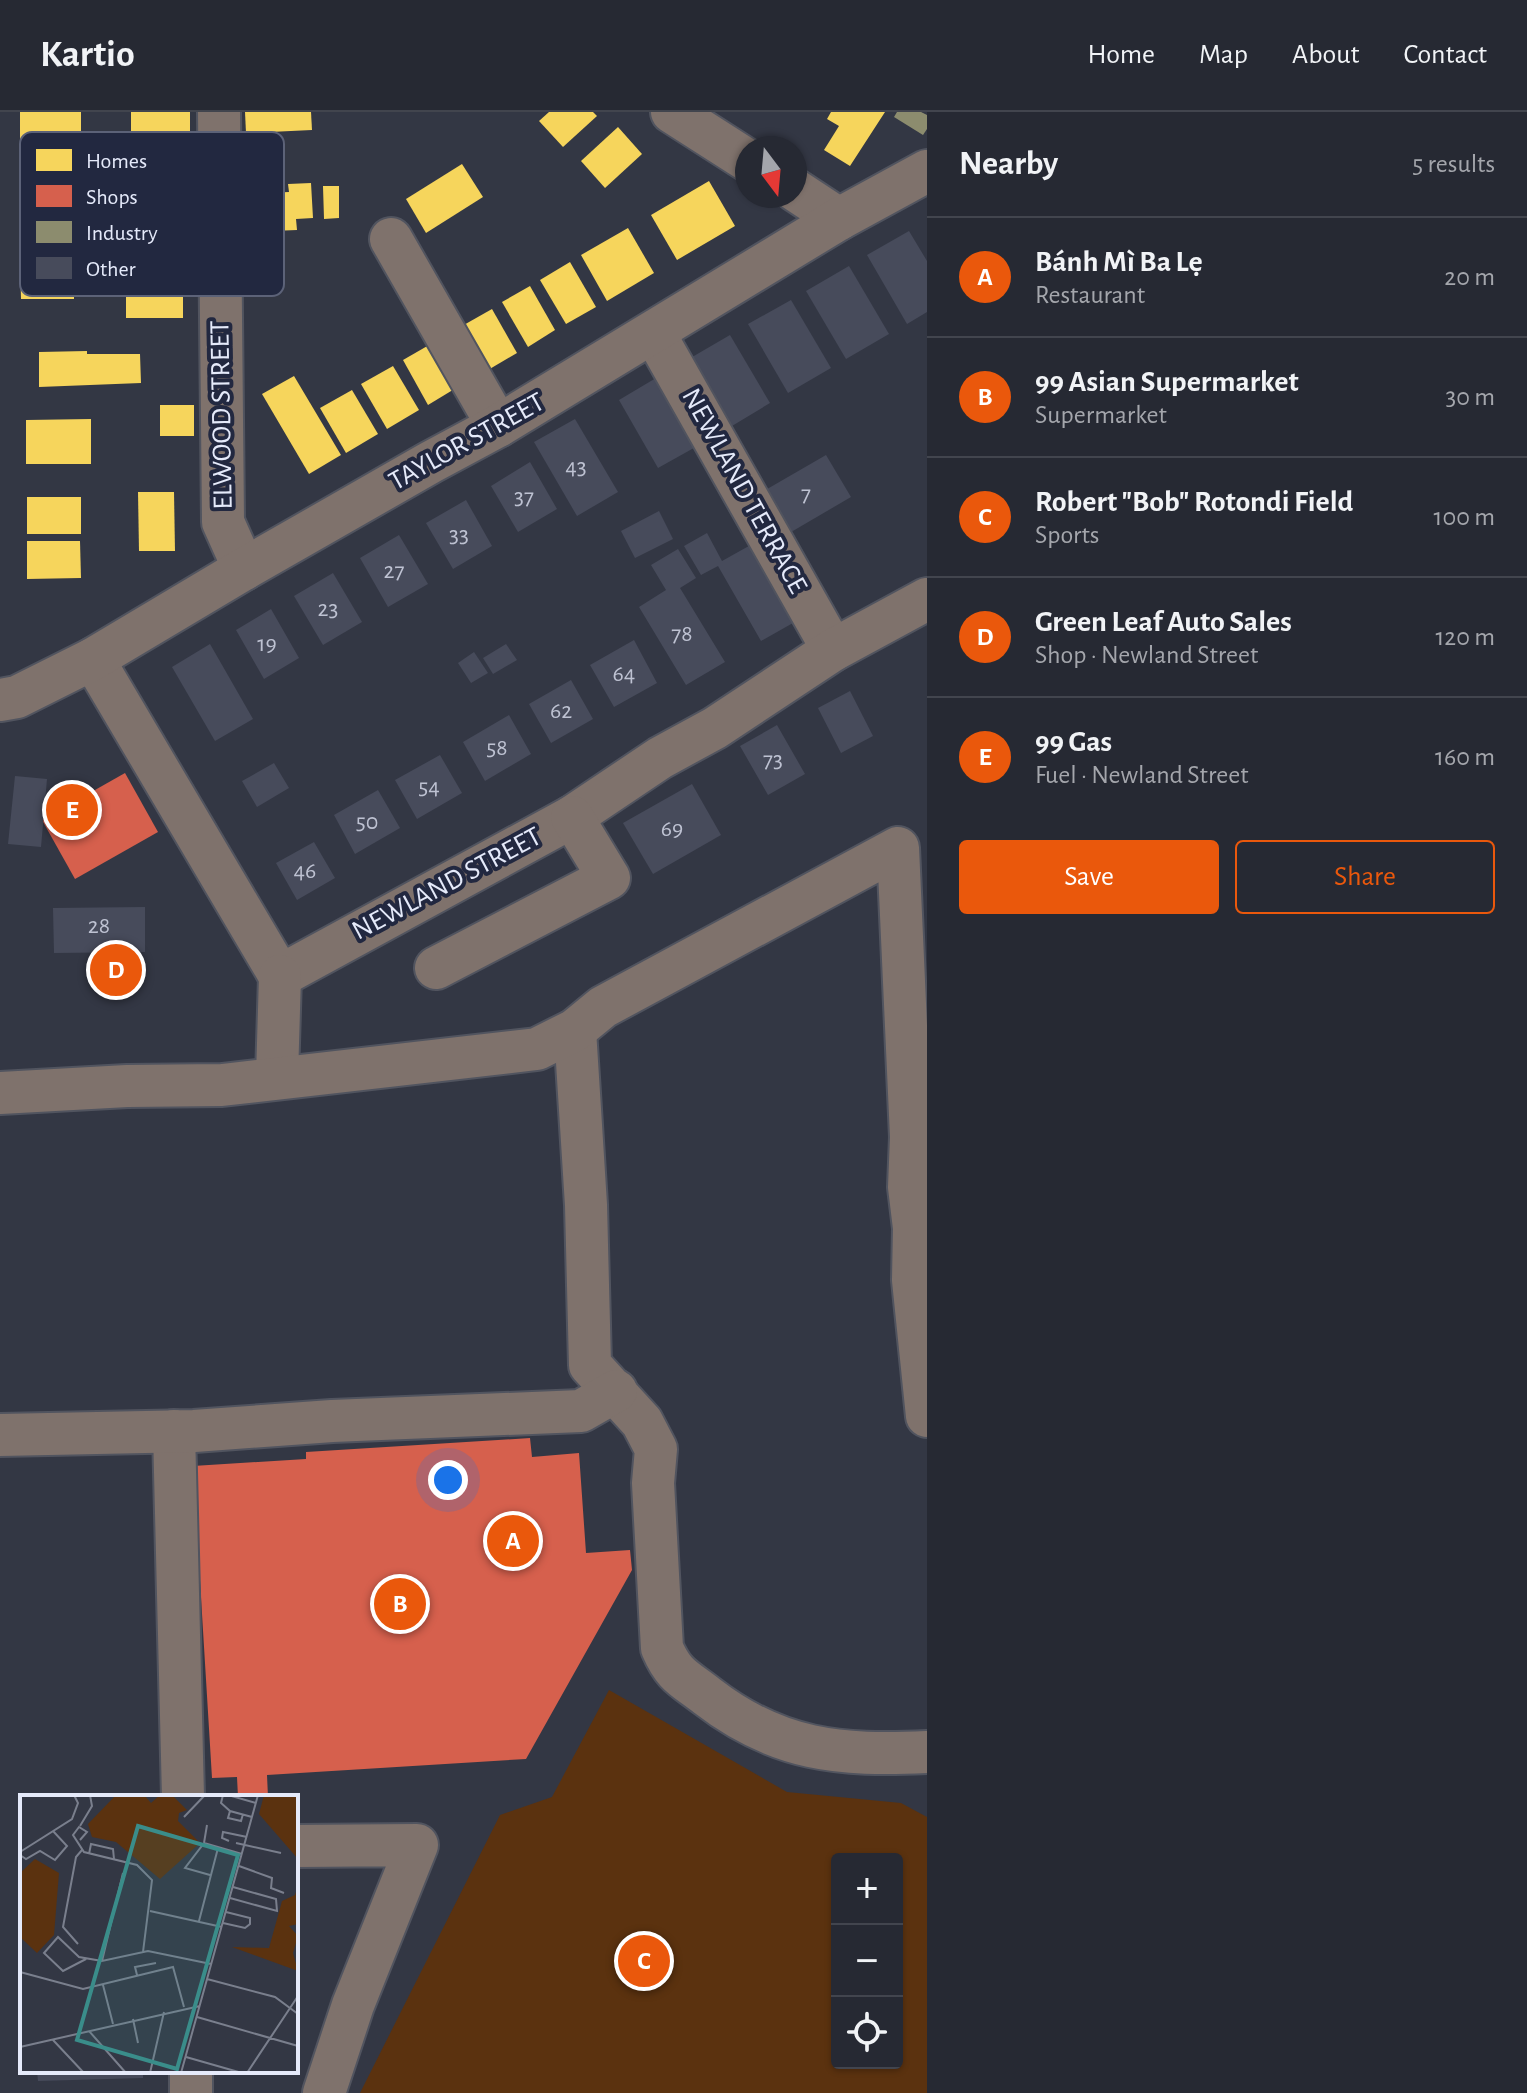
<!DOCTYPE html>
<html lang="en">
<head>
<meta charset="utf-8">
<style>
	:root { --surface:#262933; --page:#2e313b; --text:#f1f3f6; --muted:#a4a6ac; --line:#42454e; --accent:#ea580c }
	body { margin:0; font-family:"Alegreya Sans",sans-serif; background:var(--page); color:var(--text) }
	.controls { position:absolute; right:24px; bottom:24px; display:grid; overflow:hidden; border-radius:8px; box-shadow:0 2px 6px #0004 }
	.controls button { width:72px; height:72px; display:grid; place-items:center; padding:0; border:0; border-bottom:2px solid var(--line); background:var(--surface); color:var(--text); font:40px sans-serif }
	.compass { position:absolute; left:735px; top:24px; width:72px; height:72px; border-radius:50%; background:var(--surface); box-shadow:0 2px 6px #0004; rotate:164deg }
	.you { position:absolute; left:448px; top:1368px; width:28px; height:28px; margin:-20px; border:6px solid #fff; border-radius:50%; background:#1a73e8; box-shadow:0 0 0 12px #1a73e833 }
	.badge { display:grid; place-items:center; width:52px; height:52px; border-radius:50%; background:var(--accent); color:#fff; font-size:26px; font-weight:700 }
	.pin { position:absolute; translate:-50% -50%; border:4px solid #fff; box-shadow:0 2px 8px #0006 }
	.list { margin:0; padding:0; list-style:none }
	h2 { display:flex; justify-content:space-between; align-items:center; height:104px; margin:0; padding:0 32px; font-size:34px }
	h2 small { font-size:26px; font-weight:400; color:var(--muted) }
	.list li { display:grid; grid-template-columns:52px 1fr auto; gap:24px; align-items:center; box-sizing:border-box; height:120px; padding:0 32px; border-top:2px solid var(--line) }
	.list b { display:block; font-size:30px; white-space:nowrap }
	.list p { margin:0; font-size:26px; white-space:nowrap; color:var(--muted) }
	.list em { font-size:26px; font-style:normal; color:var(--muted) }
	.actions { display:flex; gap:16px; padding:24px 32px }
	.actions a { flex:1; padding:18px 0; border:2px solid var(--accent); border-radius:8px; text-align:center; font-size:28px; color:var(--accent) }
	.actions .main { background:var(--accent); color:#fff }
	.icon { flex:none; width:44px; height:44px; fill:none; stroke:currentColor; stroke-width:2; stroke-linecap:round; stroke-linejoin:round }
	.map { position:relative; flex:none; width:927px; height:1981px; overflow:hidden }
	header { display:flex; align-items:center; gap:48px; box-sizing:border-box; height:112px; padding:0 40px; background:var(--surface); border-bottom:2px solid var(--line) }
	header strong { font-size:38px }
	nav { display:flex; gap:44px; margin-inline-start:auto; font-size:28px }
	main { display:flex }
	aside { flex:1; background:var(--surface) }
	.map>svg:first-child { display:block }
	.green { fill:#5b320f; fill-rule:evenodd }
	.homes { fill:#f6d55c }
	.shops { fill:#d6604d }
	.industry { fill:#8c8c6e }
	.building { fill:#474b5b }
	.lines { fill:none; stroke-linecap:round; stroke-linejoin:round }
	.minor-casing { stroke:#51545f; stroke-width:46 }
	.minor { stroke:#7f726c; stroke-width:42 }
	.labels { text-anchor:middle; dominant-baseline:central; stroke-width:8; stroke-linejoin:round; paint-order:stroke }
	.number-label { font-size:24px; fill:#bec2d2 }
	.street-label { font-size:28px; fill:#e5eafa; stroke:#222840 }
	.inset-road { fill:none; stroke:#7a7f8d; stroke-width:2 }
	.view { fill:#3a8d8a; fill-opacity:0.15; stroke:#3a8d8a; stroke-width:4 }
	.inset-edge { fill:none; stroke:#e5eafa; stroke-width:4 }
	.key { fill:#222840; stroke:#5c6278; stroke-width:2 }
	.key-label { font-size:22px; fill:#e5eafa }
</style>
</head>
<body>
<header>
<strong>Kartio</strong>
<nav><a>Home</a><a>Map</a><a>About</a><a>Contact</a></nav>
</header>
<main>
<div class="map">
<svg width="927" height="1981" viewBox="0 0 927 1981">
	<rect width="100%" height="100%" fill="#333744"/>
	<path class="green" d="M609,1578L787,1680L901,1691L927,1705V1981H360L500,1703L552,1685ZM837,1747H897V1951H837Z"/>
	<g class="homes">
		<rect x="20" y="0" width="61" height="28"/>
		<rect x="131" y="0" width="59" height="29"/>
		<path d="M245,0H311L312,18L246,21Z"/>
		<path d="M549,0H593L597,4L563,35L539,9Z"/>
		<path d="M831,0H885L850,54L824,38L839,14L827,7Z"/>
		<path d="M618,15L642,42L605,76L581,49Z"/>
		<path d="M462,52L483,85L426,121L406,87Z"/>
		<path d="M709,69L735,114L677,148L651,103Z"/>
		<path d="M311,71L313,106L296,107L297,118L245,120L244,82L289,80L288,72Z"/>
		<path d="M323,74H339V106L324,107Z"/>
		<path d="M628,116L654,161L607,189L581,143Z"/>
		<path d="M74,147V187H21L20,148Z"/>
		<path d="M570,150L596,195L566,212L540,168Z"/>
		<rect x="126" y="166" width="57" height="40"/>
		<path d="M530,174L555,218L528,235L502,190Z"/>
		<path d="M492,197L517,241L488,258L462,214Z"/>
		<path d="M436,229L461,273L428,293L403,248Z"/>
		<path d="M87,239V242H140L141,271L39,275V240Z"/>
		<path d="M393,254L419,298L387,317L361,272Z"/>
		<path d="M294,264L341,343L309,362L262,282Z"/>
		<path d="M352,278L378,322L346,341L320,296Z"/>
		<rect x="160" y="293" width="34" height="31"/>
		<path d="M91,307V352H26V308Z"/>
		<path d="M138,380H174L175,439H139Z"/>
		<rect x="27" y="385" width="54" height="37"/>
		<path d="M27,429H80L81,466L27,467Z"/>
	</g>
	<g class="shops">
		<path d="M125,661L158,720L75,767L42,708Z"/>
		<path d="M530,1326L532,1345L579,1341L586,1441L630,1438L632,1458L526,1647L267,1663L268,1685H238L237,1665L212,1666L193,1354L306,1347V1340Z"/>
	</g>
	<path class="industry" d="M897,0H921L927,3V17L923,23L894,5Z"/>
	<g class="building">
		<path d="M909,119L927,149V200L907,212L867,143Z"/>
		<path d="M849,154L889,222L846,247L806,179Z"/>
		<path d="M791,188L831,256L788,281L748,212Z"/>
		<path d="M730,223L770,291L727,317L687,248Z"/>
		<path d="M661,263L701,332L658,356L619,288Z"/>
		<path d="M575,307L618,380L577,404L534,330Z"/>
		<path d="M826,343L851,385L786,423L762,380Z"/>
		<path d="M530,350L557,397L518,420L491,374Z"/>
		<path d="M466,388L492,434L453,457L426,411Z"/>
		<path d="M659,399L673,427L635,446L621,419Z"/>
		<path d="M707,421L722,449L756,430L800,507L761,529L718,454L701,463L684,434Z"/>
		<path d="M399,423L428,472L388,495L360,446Z"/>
		<path d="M678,437L696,466L680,476L725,550L686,573L639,495L666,478L651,453Z"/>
		<path d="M333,461L362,510L323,533L294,484Z"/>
		<path d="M271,497L299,546L264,567L236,518Z"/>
		<path d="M634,528L657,571L614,595L590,553Z"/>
		<path d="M210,532L253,607L215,629L172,555Z"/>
		<path d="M506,532L517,548L493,562L483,546Z"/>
		<path d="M474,540L488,561L471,571L458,551Z"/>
		<path d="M571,568L593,607L551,631L529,592Z"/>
		<path d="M850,579L873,624L841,641L818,596Z"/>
		<path d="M509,603L531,642L485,669L463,630Z"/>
		<path d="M777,613L805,662L768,683L740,634Z"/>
		<path d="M440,643L462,681L417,707L395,668Z"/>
		<path d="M274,651L289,676L257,695L242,669Z"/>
		<path d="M15,664L47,667L41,735L8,732Z"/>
		<path d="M692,672L721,723L653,762L623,711Z"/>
		<path d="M378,678L400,716L355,742L334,703Z"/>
		<path d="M314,730L335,766L297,788L276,751Z"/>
		<path d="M145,795V840L54,841L53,796Z"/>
		<path d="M37,1959H143V1966L38,1969Z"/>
	</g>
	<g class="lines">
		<defs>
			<g id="minor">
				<path d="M219,0L223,410L244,457"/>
				<path d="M672,0L747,48"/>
				<path d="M795,78L839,107"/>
				<path d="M391,127L498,314"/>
				<path d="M654,221L833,538"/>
				<path d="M93,547L280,864L572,705L660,646L715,616L833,538L927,487"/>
				<path d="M0,588L17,585L93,547L244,457L431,350L498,314L839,107L927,59"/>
				<path d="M436,856L609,766L572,705"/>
				<path d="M575,918L586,1093L590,1253L642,1310L656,1337L653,1371L662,1536C674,1564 684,1566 707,1584C778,1639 840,1644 927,1640"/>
				<path d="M277,965L280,864"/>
				<path d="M0,981L127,974L222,973L537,937L575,918L603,895L898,736L911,1025L909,1075L914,1116L913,1168L927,1304"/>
				<path d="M174,1319L183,1685"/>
				<path d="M0,1323L194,1319L332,1309L581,1299L616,1279"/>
				<path d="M296,1734L417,1733L353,1893L324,1981"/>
				<path d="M191,1959V1981"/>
			</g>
		</defs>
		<use href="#minor" class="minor-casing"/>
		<use href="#minor" class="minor"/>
	</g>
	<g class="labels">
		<g class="number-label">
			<text x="576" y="355">43</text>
			<text x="806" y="382">7</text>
			<text x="524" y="385">37</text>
			<text x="459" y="423">33</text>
			<text x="394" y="459">27</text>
			<text x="328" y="497">23</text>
			<text x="682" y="522">78</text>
			<text x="267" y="532">19</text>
			<text x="624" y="562">64</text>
			<text x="561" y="599">62</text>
			<text x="497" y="636">58</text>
			<text x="773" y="648">73</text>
			<text x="429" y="675">54</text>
			<text x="367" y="710">50</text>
			<text x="672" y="717">69</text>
			<text x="305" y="759">46</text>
			<text x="99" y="814">28</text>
		</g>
		<g class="street-label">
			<text transform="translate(222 303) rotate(-91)">ELWOOD STREET</text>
			<text transform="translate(467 330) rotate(-29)">TAYLOR STREET</text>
			<text transform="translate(744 379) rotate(61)">NEWLAND TERRACE</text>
			<text transform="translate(447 772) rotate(-28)">NEWLAND STREET</text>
		</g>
	</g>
	<g transform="translate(20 1683)">
		<rect width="278" height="278" fill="#333744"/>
		<path d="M96,0H124L131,8L140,0H152L167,15L159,18L158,26L180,48L140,84L96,47L72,42L68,29ZM244,0H278V64L239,19ZM15,64L39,78L34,140L17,158L0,142V78ZM278,90V129L269,131L278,141L273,158L278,176L212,152L249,153L262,106L275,100Z" fill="#5b320f"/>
		<path class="inset-road" d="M203,0L201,8L210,16L232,22M208,0L236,8M210,16L208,23L221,26L223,19M164,22L185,0M187,30L184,48L165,73L190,80M60,31L72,11L70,0M60,45L67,37L59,32L53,40L64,57L117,70L132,85L123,157M209,46L202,43L203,37L227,42M184,48L222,59M216,48L261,58M0,57L52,24L58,8L54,0M69,59L71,49L93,54L94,64M0,60L6,64L20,56L35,65L47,51L33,36M219,71L252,83L251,93L264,98M103,78L82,166L128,156L191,169M210,103L257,116L256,104L213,92M130,116L202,132M179,126L198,53M203,128L225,133L230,129V123L206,117M58,149L43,132L56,62L62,55M66,164L43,176L24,158L38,142L59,162L82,166M0,177L63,194L153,172L164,212M117,180L115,172L136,168M187,184L255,202L278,219M83,190L93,229M177,222L278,251M113,224L118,248M69,236L106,278M33,245L64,278M0,252L180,211M166,262L222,278M130,278L144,217M161,278L238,0M227,278L278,201"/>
		<path class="view" d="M118,31L218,60L157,274L57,245Z"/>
		<rect width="278" height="278" class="inset-edge"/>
	</g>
	<rect x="20" y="20" width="264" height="164" rx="12" class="key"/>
	<rect x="36" y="37" width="36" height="22" fill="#f6d55c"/>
	<rect x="36" y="73" width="36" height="22" fill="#d6604d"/>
	<rect x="36" y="109" width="36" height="22" fill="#8c8c6e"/>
	<rect x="36" y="145" width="36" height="22" fill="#474b5b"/>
	<g class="key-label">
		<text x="86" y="56">Homes</text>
		<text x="86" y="92">Shops</text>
		<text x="86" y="128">Industry</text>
		<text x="86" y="164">Other</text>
	</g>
</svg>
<div class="controls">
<button>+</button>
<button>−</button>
<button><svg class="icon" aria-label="locate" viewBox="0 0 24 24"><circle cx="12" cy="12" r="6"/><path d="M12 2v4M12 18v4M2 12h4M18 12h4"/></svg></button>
</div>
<svg class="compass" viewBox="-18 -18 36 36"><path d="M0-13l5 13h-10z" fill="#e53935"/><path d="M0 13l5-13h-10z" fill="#a4a6ac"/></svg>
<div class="you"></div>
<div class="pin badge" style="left:513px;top:1429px">A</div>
<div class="pin badge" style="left:400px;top:1492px">B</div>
<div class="pin badge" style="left:644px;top:1849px">C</div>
<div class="pin badge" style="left:116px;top:858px">D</div>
<div class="pin badge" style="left:72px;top:698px">E</div>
</div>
<aside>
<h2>Nearby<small>5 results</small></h2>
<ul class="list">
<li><span class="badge">A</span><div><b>Bánh Mì Ba Lẹ</b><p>Restaurant</p></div><em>20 m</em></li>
<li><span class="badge">B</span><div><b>99 Asian Supermarket</b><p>Supermarket</p></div><em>30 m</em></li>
<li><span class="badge">C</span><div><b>Robert &quot;Bob&quot; Rotondi Field</b><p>Sports</p></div><em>100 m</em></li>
<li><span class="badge">D</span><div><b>Green Leaf Auto Sales</b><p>Shop · Newland Street</p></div><em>120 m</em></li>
<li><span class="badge">E</span><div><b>99 Gas</b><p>Fuel · Newland Street</p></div><em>160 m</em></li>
</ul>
<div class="actions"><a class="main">Save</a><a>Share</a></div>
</aside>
</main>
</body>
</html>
